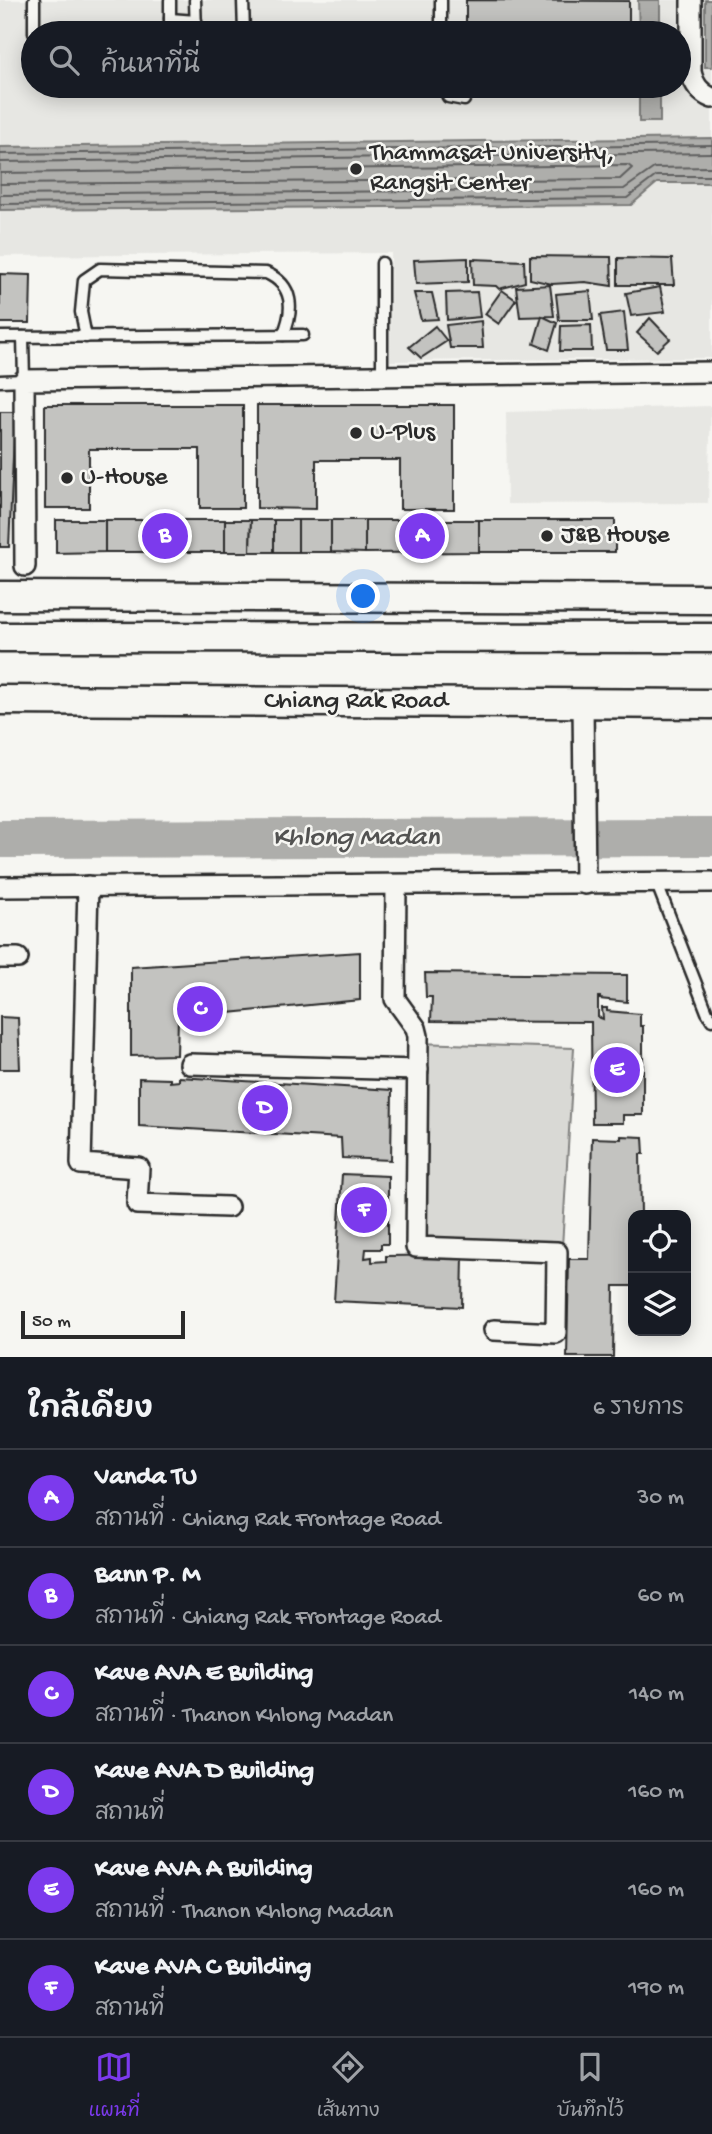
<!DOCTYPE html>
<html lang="th">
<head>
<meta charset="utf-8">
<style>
	:root { --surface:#171b24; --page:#242831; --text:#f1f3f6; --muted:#9ea1a6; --line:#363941; --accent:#7c3aed }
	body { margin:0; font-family:"Gochi Hand","Playpen Sans Thai",sans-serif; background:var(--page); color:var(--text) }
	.controls { position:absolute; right:21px; bottom:21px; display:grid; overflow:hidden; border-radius:14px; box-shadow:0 4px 18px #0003 }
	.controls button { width:63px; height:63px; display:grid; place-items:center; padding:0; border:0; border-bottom:2px solid var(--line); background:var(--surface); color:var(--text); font:35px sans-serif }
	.scale { position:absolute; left:21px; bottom:18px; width:164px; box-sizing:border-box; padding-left:7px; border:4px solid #2b2b2b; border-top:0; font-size:19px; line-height:24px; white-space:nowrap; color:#2b2b2b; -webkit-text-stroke:5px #f6f6f2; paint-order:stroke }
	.you { position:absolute; left:364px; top:597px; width:24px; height:24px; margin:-18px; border:5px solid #fff; border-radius:50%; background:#1a73e8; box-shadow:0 0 0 10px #1a73e833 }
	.badge { display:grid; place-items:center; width:46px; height:46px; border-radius:50%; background:var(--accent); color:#fff; font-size:23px; font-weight:700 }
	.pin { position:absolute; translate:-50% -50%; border:4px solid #fff; box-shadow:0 2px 7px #0006 }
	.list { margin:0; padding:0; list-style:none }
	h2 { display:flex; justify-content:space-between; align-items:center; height:91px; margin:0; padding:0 28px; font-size:30px }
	h2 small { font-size:23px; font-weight:400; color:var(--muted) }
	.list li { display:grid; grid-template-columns:46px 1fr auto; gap:21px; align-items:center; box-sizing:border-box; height:98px; padding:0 28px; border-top:2px solid var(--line) }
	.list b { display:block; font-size:26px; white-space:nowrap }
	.list p { margin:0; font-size:23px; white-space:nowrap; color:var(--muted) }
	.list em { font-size:23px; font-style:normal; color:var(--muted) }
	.icon { flex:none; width:38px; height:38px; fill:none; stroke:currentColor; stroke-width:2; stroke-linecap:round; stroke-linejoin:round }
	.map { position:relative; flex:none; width:712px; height:1357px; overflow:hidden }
	.search { position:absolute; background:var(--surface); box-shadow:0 4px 18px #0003; left:21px; right:21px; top:21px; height:77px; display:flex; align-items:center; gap:18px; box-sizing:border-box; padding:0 24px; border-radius:38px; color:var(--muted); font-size:26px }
	.sheet { height:679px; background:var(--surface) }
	nav { display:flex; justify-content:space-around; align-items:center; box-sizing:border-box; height:98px; border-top:2px solid var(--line); background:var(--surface); font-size:19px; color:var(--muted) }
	nav a { display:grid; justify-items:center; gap:4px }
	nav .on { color:var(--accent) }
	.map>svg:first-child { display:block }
	.built { fill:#e7e7e3; fill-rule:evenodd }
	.green { fill:#d9d9d5; stroke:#828280; stroke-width:2 }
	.water { fill:#aeaeab; stroke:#7a7a78; stroke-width:2 }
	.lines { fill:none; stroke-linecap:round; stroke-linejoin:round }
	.shore { stroke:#5f5f5e; stroke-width:2 }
	.river { stroke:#aeaeab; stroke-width:38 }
	.building { fill:#c3c3c0; stroke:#2b2b2b; stroke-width:2 }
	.lane-casing { stroke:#2b2b2b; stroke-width:15 }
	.street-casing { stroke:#2b2b2b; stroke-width:24 }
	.secondary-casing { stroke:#2b2b2b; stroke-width:33 }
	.lane { stroke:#f6f6f2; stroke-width:10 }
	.street { stroke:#f6f6f2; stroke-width:19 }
	.secondary { stroke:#f6f6f2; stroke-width:28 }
	.poi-dot { fill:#2b2b2b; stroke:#f6f6f2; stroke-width:2.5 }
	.labels { text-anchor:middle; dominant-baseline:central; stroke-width:5; stroke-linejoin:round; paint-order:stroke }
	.poi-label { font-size:26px; fill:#2b2b2b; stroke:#f6f6f2; text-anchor:start }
	.street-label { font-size:26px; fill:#2b2b2b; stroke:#f6f6f2 }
	.water-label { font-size:28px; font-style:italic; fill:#525251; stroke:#f6f6f2 }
</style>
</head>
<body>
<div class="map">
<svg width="712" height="1357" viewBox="0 0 712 1357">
	<rect width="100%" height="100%" fill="#f6f6f2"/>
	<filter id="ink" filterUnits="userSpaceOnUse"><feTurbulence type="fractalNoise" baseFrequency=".0143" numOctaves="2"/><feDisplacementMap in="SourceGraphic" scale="14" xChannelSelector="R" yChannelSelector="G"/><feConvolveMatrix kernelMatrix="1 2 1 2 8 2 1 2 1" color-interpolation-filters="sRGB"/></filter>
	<g filter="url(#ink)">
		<g class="built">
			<path d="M0,0H712V358L390,361L391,253L0,256ZM33,33H679V86H33Z"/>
			<path d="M711,406L708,503L507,504L506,412Z"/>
		</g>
		<path class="green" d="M417,1043L574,1048L562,1247L409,1242Z"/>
		<g class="water">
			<path d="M638,0H660V33H639Z"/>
			<rect x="705" y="0" width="7" height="67"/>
			<rect x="639" y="86" width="21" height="36"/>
			<path d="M712,138V183H657L631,205L0,210V147Z"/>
		</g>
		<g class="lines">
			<g class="shore">
				<path d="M0,154L712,145"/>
				<path d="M0,162L712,153"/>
				<path d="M0,173L628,165L632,168L620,179L0,184"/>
				<path d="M0,195L624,189L654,168L712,167"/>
				<path d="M0,204L627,198L656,176H712"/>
			</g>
			<path class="river" d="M0,839L712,837"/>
		</g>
		<g class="building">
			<path d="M466,0L629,1V33H466Z"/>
			<path d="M467,86H629V89L467,90Z"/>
			<path d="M530,256L611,257L612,286L585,282L552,284L530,279Z"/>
			<path d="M468,258V282L416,284L414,260Z"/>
			<path d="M618,258L672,259L674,285H618Z"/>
			<path d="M472,259L524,261L525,282L499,289L496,286L473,285Z"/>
			<path d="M0,274L31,275L30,323H0Z"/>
			<path d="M550,285L554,316L520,317L516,287Z"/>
			<path d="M660,287L665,312L631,316L626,293Z"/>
			<path d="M502,290L516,300L499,324L485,314Z"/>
			<path d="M590,291L593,320H559L556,294Z"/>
			<path d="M477,292L480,317L447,320L446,293Z"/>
			<path d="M414,293H432L438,319L421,320Z"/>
			<path d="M624,312L628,350H606L600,315Z"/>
			<path d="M542,316L557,323L549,350L534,344Z"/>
			<path d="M650,318L670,339L657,351L637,333Z"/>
			<path d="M481,321L483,348H450L446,325Z"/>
			<path d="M591,325L592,351H560L561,326Z"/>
			<path d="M435,326L447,341L421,358L409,347Z"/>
			<path d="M45,405H243V508H200V449H89V508H45Z"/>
			<path d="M257,405H454V509H400V460H316V509L257,508Z"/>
			<path d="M0,412H15L9,547H0Z"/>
			<path d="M56,520H105V552L56,553Z"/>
			<rect x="105" y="520" width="120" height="32"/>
			<path d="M225,520H251L250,552H225Z"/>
			<path d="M251,520H274V552H250Z"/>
			<rect x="274" y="520" width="24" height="32"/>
			<rect x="298" y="520" width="33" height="32"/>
			<path d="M331,520H365V553L331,552Z"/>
			<path d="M365,520H479V552L365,553Z"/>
			<rect x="479" y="520" width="136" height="32"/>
			<path d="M360,952V1000L178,1018L177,1055L131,1056V967Z"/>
			<path d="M425,973L627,975V1002L600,999V997H598V1017L603,1019L602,1008H607V1011L640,1014V1026H643V1115H623V1123H592L591,1022L431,1021L432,997H426Z"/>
			<path d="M0,1017L18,1018L20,1069H0Z"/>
			<path d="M179,1077L392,1090L391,1160L342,1158L341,1138L139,1126V1078L170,1079V1082L179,1081Z"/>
			<path d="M621,1136L643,1137L644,1154H640L641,1215H633V1286H614L613,1357H567L569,1259H589L592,1138L621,1139Z"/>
			<path d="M342,1174L388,1176V1244H381V1249H366L365,1258L372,1257V1262L386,1261V1256L463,1255L462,1307L334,1301Z"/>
		</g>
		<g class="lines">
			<defs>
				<g id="lane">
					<path d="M34,0V33"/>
					<path d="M170,0V33"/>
					<path d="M195,0L196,33"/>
					<path d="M243,0L244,33"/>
					<path d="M441,0V33"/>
					<path d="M170,19L196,21"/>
					<path d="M443,86L448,97L464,100"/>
					<path d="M382,263V376"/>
					<path d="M0,337L303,335"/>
					<path d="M86,337L81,312L84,280L100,269L266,273C294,285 294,310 283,335"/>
					<path d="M0,381L24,380L23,337"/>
					<path d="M657,884L707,1012L712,1020"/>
				</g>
				<g id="street">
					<path d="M691,0V72C694,85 700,93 712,98"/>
					<path d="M25,566L24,380L712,372"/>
					<path d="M583,704L585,884"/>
					<path d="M396,885L395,999L416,1028L418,1036L416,1247L557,1252L556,1333L494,1330"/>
					<path d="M88,886L81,1164L139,1168L137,1204L228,1207"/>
					<path d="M0,887L712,882"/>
					<path d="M0,958H18"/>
					<path d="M190,1064L418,1070"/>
				</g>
				<g id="secondary">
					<path d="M0,596L712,599"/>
					<path d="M0,637L712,638"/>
					<path d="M0,700L712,704"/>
				</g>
			</defs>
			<use href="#lane" class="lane-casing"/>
			<use href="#street" class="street-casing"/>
			<use href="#secondary" class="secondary-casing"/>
			<use href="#lane" class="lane"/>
			<use href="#street" class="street"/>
			<use href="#secondary" class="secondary"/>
		</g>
	</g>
	<g class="poi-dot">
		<circle cx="356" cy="169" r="7"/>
		<circle cx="356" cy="433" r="7"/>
		<circle cx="67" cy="478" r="7"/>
		<circle cx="547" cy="536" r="7"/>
	</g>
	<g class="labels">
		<g class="poi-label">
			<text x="370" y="154">Thammasat University,<tspan x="370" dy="30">Rangsit Center</tspan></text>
			<text x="370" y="433">U-Plus</text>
			<text x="81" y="478">U-House</text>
			<text x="561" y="536">J&amp;B House</text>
		</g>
		<g class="street-label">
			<text x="356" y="702">Chiang Rak Road</text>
		</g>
		<g class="water-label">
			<text x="356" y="838">Khlong Madan</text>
		</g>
	</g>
</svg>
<div class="controls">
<button><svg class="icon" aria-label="locate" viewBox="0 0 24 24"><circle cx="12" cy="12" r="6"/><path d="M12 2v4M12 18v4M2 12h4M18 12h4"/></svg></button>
<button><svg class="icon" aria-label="layers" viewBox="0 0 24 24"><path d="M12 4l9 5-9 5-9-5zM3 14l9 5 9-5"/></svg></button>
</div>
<div class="scale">50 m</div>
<div class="you"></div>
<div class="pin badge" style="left:422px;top:536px">A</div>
<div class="pin badge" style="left:165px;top:536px">B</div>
<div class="pin badge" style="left:200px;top:1009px">C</div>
<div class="pin badge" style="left:265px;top:1108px">D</div>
<div class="pin badge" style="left:617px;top:1070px">E</div>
<div class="pin badge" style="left:364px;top:1210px">F</div>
<div class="search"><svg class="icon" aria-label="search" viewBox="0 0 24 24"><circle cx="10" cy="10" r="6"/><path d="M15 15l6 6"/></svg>ค้นหาที่นี่</div>
</div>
<section class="sheet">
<h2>ใกล้เคียง<small>6 รายการ</small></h2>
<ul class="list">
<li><span class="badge">A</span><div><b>Vanda TU</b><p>สถานที่ · Chiang Rak Frontage Road</p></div><em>30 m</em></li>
<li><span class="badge">B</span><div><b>Bann P. M</b><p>สถานที่ · Chiang Rak Frontage Road</p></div><em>60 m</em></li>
<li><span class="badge">C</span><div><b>Kave AVA E Building</b><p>สถานที่ · Thanon Khlong Madan</p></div><em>140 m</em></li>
<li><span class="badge">D</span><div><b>Kave AVA D Building</b><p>สถานที่</p></div><em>160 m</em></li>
<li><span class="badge">E</span><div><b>Kave AVA A Building</b><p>สถานที่ · Thanon Khlong Madan</p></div><em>160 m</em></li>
<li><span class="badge">F</span><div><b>Kave AVA C Building</b><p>สถานที่</p></div><em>190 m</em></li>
</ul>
</section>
<nav>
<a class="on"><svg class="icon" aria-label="map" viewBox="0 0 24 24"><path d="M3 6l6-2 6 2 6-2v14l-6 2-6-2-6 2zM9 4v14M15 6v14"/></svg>แผนที่</a>
<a><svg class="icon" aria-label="directions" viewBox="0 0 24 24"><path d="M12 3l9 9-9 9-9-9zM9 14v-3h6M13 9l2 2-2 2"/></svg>เส้นทาง</a>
<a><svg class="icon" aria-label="saved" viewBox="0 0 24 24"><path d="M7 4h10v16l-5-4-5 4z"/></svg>บันทึกไว้</a>
</nav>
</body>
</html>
